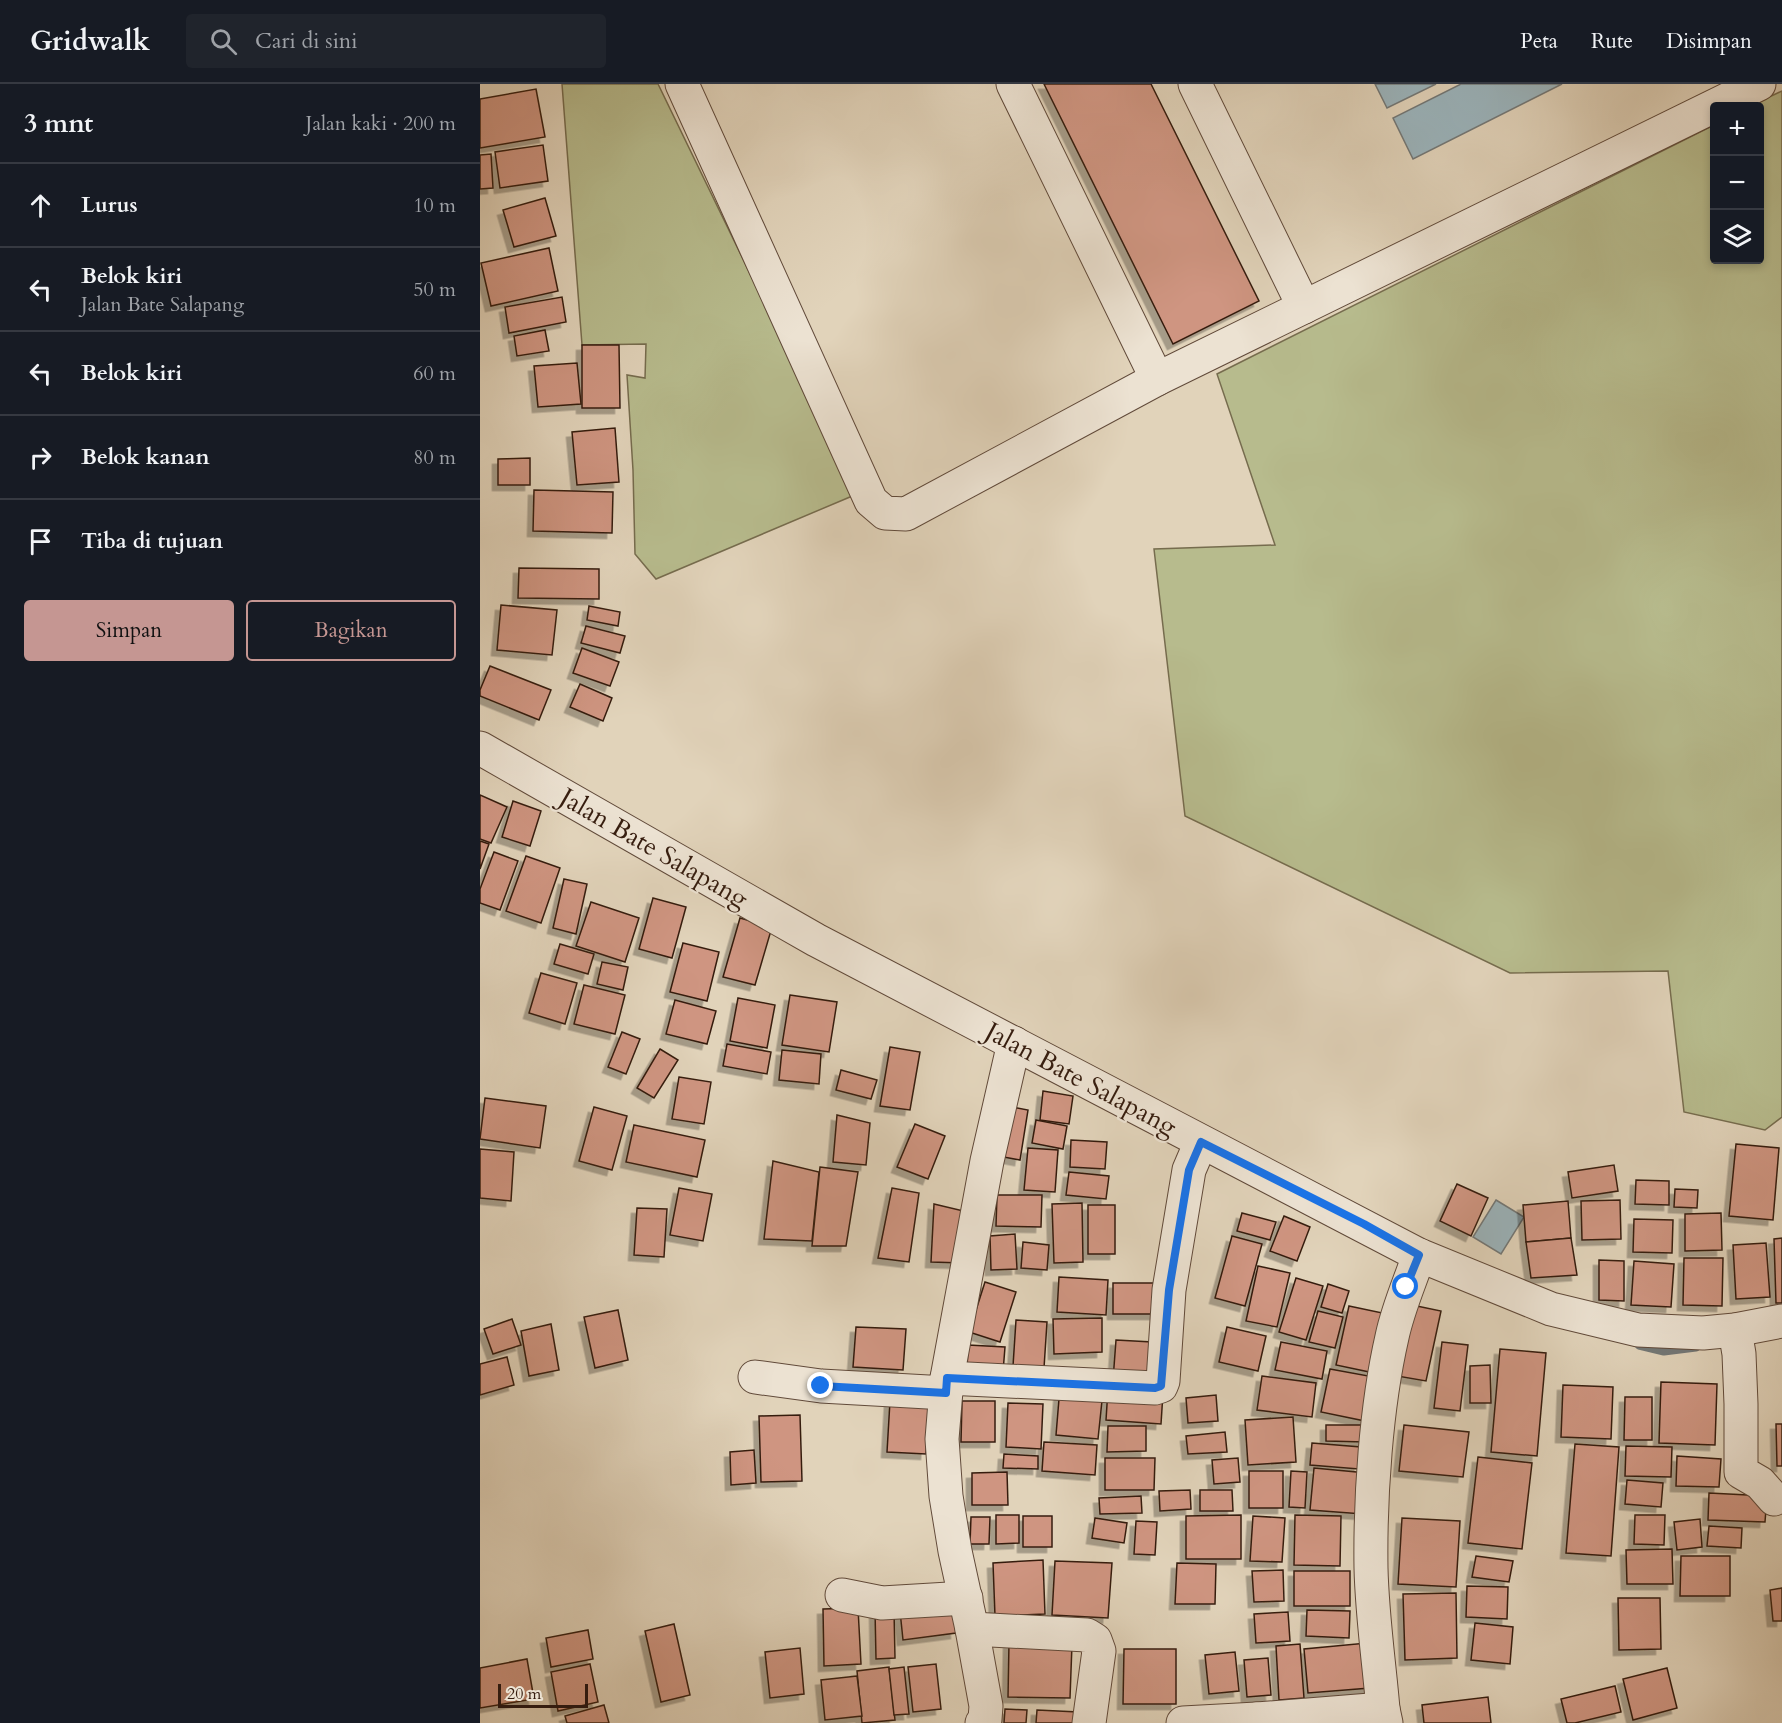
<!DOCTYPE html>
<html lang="id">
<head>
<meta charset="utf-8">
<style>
	:root { --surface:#171b24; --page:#20242c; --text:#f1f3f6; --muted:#9ea1a6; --line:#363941; --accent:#c59692 }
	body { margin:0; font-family:Cardo,serif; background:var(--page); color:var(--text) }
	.controls { position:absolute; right:18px; top:18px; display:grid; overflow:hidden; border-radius:6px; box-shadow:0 3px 9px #0003 }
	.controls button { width:54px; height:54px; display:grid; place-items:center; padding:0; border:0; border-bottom:2px solid var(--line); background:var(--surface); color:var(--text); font:30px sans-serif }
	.scale { position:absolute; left:18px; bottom:15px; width:90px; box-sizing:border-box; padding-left:6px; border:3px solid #361d0f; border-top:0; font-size:16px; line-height:21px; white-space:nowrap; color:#361d0f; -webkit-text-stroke:4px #ece2d2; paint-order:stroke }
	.stop { position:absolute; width:18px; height:18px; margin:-14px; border:4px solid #1a73e8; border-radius:50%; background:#fff }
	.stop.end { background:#1a73e8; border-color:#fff; box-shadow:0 2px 6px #0008 }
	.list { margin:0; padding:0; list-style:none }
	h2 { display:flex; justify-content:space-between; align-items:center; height:78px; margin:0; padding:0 24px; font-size:26px }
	h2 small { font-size:20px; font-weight:400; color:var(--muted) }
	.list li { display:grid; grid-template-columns:39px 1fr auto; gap:18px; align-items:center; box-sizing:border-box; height:84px; padding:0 24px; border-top:2px solid var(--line) }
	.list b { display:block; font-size:22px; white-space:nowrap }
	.list p { margin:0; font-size:20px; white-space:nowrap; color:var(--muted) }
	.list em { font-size:20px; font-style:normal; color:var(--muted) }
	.actions { display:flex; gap:12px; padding:18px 24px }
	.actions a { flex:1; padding:14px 0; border:2px solid var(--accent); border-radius:6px; text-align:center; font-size:21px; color:var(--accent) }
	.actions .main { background:var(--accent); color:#111 }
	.icon { flex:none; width:33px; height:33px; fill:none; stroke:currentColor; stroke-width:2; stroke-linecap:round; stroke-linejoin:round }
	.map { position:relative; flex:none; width:1302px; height:1639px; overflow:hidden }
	header { display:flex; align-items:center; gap:36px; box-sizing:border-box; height:84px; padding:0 30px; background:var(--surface); border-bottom:2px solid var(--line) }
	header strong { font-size:28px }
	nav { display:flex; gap:33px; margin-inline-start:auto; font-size:21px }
	.search { width:420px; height:54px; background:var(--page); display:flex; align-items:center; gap:15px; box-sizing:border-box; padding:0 21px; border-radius:6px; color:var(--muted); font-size:22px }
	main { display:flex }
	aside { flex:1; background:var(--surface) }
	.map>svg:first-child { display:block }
	.green { fill:#b7bb8d; stroke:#766c4e; stroke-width:1.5 }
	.water { fill:#9bb4bc; stroke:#737877; stroke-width:1.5 }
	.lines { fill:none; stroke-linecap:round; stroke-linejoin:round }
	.stream { stroke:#737877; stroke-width:9 }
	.building { fill:#cf9581; stroke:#361d0f; stroke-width:1.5; filter:url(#shadow) }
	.minor-casing { stroke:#614a3a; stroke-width:35 }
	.minor { stroke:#ece2d2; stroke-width:33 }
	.route { stroke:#1a73e8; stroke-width:8 }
	.labels { text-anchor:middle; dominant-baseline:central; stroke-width:4.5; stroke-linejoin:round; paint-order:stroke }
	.street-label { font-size:26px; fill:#361d0f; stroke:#ece2d2 }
</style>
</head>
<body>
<header>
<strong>Gridwalk</strong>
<div class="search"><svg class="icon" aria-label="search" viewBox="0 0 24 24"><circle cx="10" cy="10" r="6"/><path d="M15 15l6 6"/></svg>Cari di sini</div>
<nav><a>Peta</a><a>Rute</a><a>Disimpan</a></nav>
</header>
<main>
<aside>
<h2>3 mnt<small>Jalan kaki · 200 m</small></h2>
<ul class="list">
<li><svg class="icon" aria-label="ahead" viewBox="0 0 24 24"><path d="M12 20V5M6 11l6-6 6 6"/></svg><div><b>Lurus</b></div><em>10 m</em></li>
<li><svg class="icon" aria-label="left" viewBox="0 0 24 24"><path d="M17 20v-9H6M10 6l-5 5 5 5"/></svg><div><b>Belok kiri</b><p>Jalan Bate Salapang</p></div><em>50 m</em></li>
<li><svg class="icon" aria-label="left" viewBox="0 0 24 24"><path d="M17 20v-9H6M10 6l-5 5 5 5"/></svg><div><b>Belok kiri</b></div><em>60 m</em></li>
<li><svg class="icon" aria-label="right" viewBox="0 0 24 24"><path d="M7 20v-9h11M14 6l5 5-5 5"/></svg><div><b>Belok kanan</b></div><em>80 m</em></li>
<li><svg class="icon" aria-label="arrive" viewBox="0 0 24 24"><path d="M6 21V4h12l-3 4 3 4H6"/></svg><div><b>Tiba di tujuan</b></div></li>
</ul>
<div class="actions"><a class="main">Simpan</a><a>Bagikan</a></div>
</aside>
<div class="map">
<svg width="1302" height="1639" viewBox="0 0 1302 1639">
	<defs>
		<filter id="shadow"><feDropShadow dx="-5.5" dy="5.5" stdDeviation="0" flood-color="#0004"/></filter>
	</defs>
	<rect width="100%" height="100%" fill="#e1d3ba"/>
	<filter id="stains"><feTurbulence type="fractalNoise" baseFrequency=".00333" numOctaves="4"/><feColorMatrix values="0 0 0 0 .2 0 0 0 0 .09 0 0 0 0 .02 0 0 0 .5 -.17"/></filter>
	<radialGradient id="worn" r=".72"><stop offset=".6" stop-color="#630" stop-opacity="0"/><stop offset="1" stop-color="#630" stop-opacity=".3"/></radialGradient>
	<g class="green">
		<path d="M82,0H178L377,410L176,495L155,470L153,386L147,291L165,294L166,260L102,261Z"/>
		<path d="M1302,7V1033L1285,1046L1204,1028L1188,887L1030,889L705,732L674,465L795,461L737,290L1234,41V176H1280V22H1270Z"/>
	</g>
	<g class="water">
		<path d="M895,0H956L907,24Z"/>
		<path d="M981,0H1082L933,75L913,34Z"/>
		<path d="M1016,1116L1044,1133L1021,1170L993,1153Z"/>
	</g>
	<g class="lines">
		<path class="stream" d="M1159,1261L1184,1267L1216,1263"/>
	</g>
	<g class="building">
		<path d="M564,0H671L779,217L693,260Z"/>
		<path d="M56,5L65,53L0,64V15Z"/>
		<path d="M63,61L68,97L20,104L15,68Z"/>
		<path d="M11,70L13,104L0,105V71Z"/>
		<path d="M65,114L76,152L34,163L23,126Z"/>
		<path d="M69,164L78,207L11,222L1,179Z"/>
		<path d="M82,213L86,238L29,249L25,223Z"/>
		<path d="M65,246L69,267L37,272L34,252Z"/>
		<path d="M102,261H139L140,324H102Z"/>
		<path d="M97,279L101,320L58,323L54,282Z"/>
		<path d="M135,344L139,398L97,401L92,348Z"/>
		<path d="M50,374V401H18V375Z"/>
		<path d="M54,406L133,408L132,449L53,447Z"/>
		<path d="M39,484L119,485V515L38,514Z"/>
		<path d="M21,521L77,526L72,571L17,566Z"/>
		<path d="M109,522L140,528L138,542L107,536Z"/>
		<path d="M106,542L145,552L140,569L101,559Z"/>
		<path d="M102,564L139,578L130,602L93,589Z"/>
		<path d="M10,582L71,606L59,636L0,612V606Z"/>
		<path d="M100,600L132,614L123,637L90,623Z"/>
		<path d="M0,711L27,723L11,759L0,755Z"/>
		<path d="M33,717L61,727L50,762L22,753Z"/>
		<path d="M0,757L9,760L0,785Z"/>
		<path d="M14,768L38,777L20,826L0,819V805Z"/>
		<path d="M46,772L80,784L61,839L26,827Z"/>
		<path d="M84,795L107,800L96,850L73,844Z"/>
		<path d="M173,814L206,823L192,874L159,865Z"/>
		<path d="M111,818L159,834L145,878L96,862Z"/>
		<path d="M260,834L292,843L275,901L243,893Z"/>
		<path d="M203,859L239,868L227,917L190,908Z"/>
		<path d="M80,860L114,870L108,890L74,880Z"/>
		<path d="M122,878L148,883L143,906L117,900Z"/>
		<path d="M61,889L97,899L85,940L49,929Z"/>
		<path d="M104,901L145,911L135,950L94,940Z"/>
		<path d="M310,911L357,918L349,968L302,961Z"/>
		<path d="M258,914L295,921L287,964L250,957Z"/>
		<path d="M195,916L236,927L227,960L186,950Z"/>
		<path d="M142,948L160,955L146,990L128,983Z"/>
		<path d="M247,960L291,968L287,990L243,982Z"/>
		<path d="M410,963L440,968L430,1026L400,1022Z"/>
		<path d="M180,965L198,976L174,1014L157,1004Z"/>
		<path d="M302,966L341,970L339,1000L299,996Z"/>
		<path d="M361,986L397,996L391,1015L356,1006Z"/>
		<path d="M199,993L231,998L224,1040L192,1035Z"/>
		<path d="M563,1007L593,1012L589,1040L560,1036Z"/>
		<path d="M5,1014L66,1022L60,1064L0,1055Z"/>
		<path d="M526,1022L548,1026L540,1076L518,1072Z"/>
		<path d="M114,1023L147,1032L132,1086L99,1077Z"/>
		<path d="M357,1031L390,1039L386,1081L353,1078Z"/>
		<path d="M556,1036L587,1042L583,1065L552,1059Z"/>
		<path d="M435,1040L465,1052L448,1095L417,1083Z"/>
		<path d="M154,1041L225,1056L217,1093L146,1078Z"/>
		<path d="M591,1056L627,1058L625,1085L590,1083Z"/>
		<path d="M1256,1060L1299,1064L1293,1136L1249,1132Z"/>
		<path d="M548,1064L578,1066L575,1108L544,1106Z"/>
		<path d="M0,1065L34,1068L31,1117L0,1114Z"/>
		<path d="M293,1077L339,1088L332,1157L284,1155Z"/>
		<path d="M1134,1081L1138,1107L1092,1114L1088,1088Z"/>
		<path d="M340,1083L378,1088L366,1162H332Z"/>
		<path d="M589,1088L629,1092L626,1115L586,1111Z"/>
		<path d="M1156,1096L1189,1097V1121L1155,1120Z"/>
		<path d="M977,1100L1008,1114L991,1152L960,1137Z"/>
		<path d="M199,1104L232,1110L223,1157L190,1151Z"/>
		<path d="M412,1104L439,1109L429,1178L398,1174Z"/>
		<path d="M1195,1105L1218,1106L1217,1124L1194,1123Z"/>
		<path d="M517,1111H562L561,1143L516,1142Z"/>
		<path d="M1140,1116L1141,1155L1102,1156L1101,1117Z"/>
		<path d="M1088,1117L1091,1154L1046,1158L1043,1121Z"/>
		<path d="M602,1119L603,1178L574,1179L572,1120Z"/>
		<path d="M454,1120L492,1129L483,1179L451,1178Z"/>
		<rect x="608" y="1121" width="27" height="49"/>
		<path d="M157,1124L187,1125L184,1173L154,1171Z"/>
		<path d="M762,1129L796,1138L790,1156L757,1147Z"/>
		<path d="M1241,1129L1242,1166L1205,1167V1130Z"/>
		<path d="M804,1132L830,1143L817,1177L790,1167Z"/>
		<path d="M1154,1135L1193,1136L1192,1169L1153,1168Z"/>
		<path d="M535,1150L537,1185L511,1186L510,1152Z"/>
		<path d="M752,1152L782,1160L765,1222L735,1214Z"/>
		<path d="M1091,1154L1097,1191L1051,1194L1046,1158Z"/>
		<path d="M1302,1154V1219H1296L1294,1155Z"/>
		<path d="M543,1158L569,1161L567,1186L541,1184Z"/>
		<path d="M1286,1159L1290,1213L1256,1215L1253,1161Z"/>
		<path d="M1204,1174H1243L1242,1222L1203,1221Z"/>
		<path d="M1119,1176L1144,1177V1217L1119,1216Z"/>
		<path d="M1154,1177L1194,1180L1191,1223L1151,1221Z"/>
		<path d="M778,1182L810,1189L797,1243L766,1237Z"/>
		<path d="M579,1193L628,1196L626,1231L577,1228Z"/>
		<path d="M816,1194L843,1202L826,1256L799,1248Z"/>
		<path d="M505,1198L536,1208L520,1258L489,1248Z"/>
		<rect x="633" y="1199" width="50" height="31"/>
		<path d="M848,1200L869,1207L862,1229L841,1223Z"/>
		<path d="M932,1221L961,1227L946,1297L917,1292Z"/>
		<path d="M869,1222L912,1231L899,1290L856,1281Z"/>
		<path d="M138,1226L148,1276L115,1284L104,1233Z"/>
		<path d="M838,1227L863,1233L855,1264L829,1258Z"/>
		<path d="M622,1234V1268L574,1270L573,1235Z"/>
		<path d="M32,1235L41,1261L13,1270L4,1245Z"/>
		<path d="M536,1236L567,1238L564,1284L533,1282Z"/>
		<path d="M71,1240L79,1286L49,1292L41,1247Z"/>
		<path d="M376,1243L426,1245L423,1286L373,1283Z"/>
		<path d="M747,1243L786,1252L778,1287L739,1278Z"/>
		<path d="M636,1256L672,1258L668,1298L633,1296Z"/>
		<path d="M801,1258L847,1267L842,1295L795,1286Z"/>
		<path d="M962,1258L988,1261L980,1327L954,1324Z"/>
		<path d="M488,1261L525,1263L523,1288L487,1285Z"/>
		<path d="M1020,1265L1066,1269L1057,1372L1011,1368Z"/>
		<path d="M27,1273L34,1301L0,1311V1280Z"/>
		<path d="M1010,1281L1011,1319H990V1282Z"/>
		<path d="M850,1285L894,1293L885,1337L841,1328Z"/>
		<path d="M782,1292L836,1299L832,1333L777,1326Z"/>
		<path d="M1181,1298L1237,1300L1235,1361L1179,1359Z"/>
		<path d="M1083,1301L1133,1303L1131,1355L1081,1353Z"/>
		<path d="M580,1303L623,1307L618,1355L576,1351Z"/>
		<path d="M628,1305L683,1309L681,1340L626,1336Z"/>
		<path d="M736,1311L738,1337L708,1339L706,1314Z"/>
		<path d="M1145,1313H1172V1356H1144Z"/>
		<path d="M410,1317L449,1319L446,1370L407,1368Z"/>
		<path d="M482,1317H515V1358H481Z"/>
		<path d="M528,1319L563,1320L561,1365L526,1363Z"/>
		<path d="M320,1331L322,1397L281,1398L279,1332Z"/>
		<path d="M813,1333L816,1378L768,1381L765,1336Z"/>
		<path d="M1296,1340H1302V1382H1297Z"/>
		<path d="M846,1341H886V1358L846,1357Z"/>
		<path d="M924,1341L989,1348L983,1393L919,1387Z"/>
		<path d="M628,1342H666V1367L627,1368Z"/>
		<path d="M745,1348L747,1368L708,1370L706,1352Z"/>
		<path d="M564,1358L617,1361L615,1391L562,1387Z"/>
		<path d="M832,1359L881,1363L879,1385L830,1381Z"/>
		<path d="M1095,1360L1139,1363L1131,1472L1086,1469Z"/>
		<path d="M1146,1362L1192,1363L1191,1393L1145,1392Z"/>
		<path d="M274,1366L276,1399L251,1401L250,1368Z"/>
		<path d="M524,1370L558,1372V1385L523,1384Z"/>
		<path d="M1197,1372L1241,1375L1239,1403L1196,1402Z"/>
		<path d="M998,1373L1052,1379L1042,1465L988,1459Z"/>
		<path d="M625,1374H675L674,1406H625Z"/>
		<path d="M758,1374L760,1398L734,1400L732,1376Z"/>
		<path d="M834,1384L887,1389L883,1430L830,1426Z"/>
		<rect x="769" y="1387" width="34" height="37"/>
		<path d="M811,1387L827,1388L825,1424L809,1423Z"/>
		<path d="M527,1388L528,1421H492V1389Z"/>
		<path d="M1147,1396L1183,1399L1181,1423L1145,1420Z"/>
		<path d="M710,1406L711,1425L680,1427L679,1407Z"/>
		<path d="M720,1406H752L753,1427H720Z"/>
		<path d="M1229,1409L1287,1412L1285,1438L1228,1436Z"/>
		<path d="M661,1412L662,1429L620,1430L619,1414Z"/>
		<path d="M516,1431H539V1459L516,1460Z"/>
		<path d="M761,1431V1475H706V1432Z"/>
		<path d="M815,1431L861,1432L860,1482L814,1481Z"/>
		<path d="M1155,1431H1185L1184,1461L1154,1460Z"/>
		<rect x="543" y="1432" width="29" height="31"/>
		<path d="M773,1432L805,1434L802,1478L770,1477Z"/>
		<path d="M491,1433H510L509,1460H490Z"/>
		<path d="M615,1434L647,1439L644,1459L612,1454Z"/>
		<path d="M922,1434L980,1437L976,1503L918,1500Z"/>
		<path d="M1220,1435L1222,1463L1197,1466L1194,1438Z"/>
		<path d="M656,1437L677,1438L675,1471L654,1470Z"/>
		<path d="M1229,1442L1262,1444L1261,1464L1227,1462Z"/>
		<path d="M1192,1465L1193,1500H1147L1146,1466Z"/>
		<path d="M996,1472L1033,1477L1029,1498L992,1493Z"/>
		<path d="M1201,1472H1250V1512H1200Z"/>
		<path d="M563,1476L565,1530L515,1532L513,1479Z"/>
		<path d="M575,1477L632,1479L628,1534L572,1531Z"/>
		<path d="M697,1479L736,1480L735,1520H695Z"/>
		<path d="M803,1486L804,1517L774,1518L772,1487Z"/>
		<rect x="814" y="1487" width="56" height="35"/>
		<path d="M987,1502L1028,1503L1027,1535L986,1533Z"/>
		<path d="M1302,1504V1537H1293L1290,1506Z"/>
		<path d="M976,1509L977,1574L925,1576L923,1510Z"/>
		<path d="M1138,1514H1180L1181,1565L1139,1566Z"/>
		<path d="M473,1521L476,1549L423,1556L420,1527Z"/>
		<path d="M378,1524L381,1580L344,1582L343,1525Z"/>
		<path d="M395,1526L414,1527L415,1574L396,1575Z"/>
		<path d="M827,1526L870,1527L869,1554L826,1552Z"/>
		<path d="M808,1528L810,1557L776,1559L774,1530Z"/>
		<path d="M995,1539L1033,1543L1030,1580L991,1576Z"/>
		<path d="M194,1540L210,1611L181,1618L165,1547Z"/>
		<path d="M108,1546L113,1575L71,1583L66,1554Z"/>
		<path d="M529,1559L592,1560L590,1614L528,1613Z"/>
		<path d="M887,1559L890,1604L828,1609L824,1565Z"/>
		<path d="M820,1560L824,1614L799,1616L796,1562Z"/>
		<path d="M320,1564L324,1610L290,1614L285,1568Z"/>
		<path d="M644,1565H696V1620H643Z"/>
		<path d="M755,1568L759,1607L729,1610L725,1571Z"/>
		<path d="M788,1574L791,1611L767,1613L764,1576Z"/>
		<path d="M47,1575L54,1615L0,1624V1584Z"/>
		<path d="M110,1580L118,1618L78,1627L71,1588Z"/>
		<path d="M456,1580L461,1625L433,1628L428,1583Z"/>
		<path d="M409,1583L415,1636L382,1639L377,1587Z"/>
		<path d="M424,1583L429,1630L414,1631L409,1585Z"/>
		<path d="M1187,1584L1197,1624L1153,1636L1143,1595Z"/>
		<path d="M377,1592L382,1632L345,1636L341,1596Z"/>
		<path d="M1135,1602L1141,1628L1095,1639H1087L1081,1615Z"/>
		<path d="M1008,1613L1011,1639H944L942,1621Z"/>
		<path d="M124,1621L129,1639H87L85,1632Z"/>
		<path d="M525,1625L547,1626L546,1639H524Z"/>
		<path d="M557,1626L598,1628L597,1639H556Z"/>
	</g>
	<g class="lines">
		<defs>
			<g id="minor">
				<path d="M202,0L391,417L405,429L426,430L677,295L1279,0"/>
				<path d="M533,0L677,295"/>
				<path d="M715,0L824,223"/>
				<path d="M0,664L336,856L939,1171L1071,1225L1158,1246L1223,1249L1255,1246L1302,1237"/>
				<path d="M1255,1246L1259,1270L1261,1320V1388L1280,1399L1294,1415"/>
				<path d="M275,1293L341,1302L466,1309"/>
				<path d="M467,1294L675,1304L681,1302L683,1297L689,1206L709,1086L721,1058"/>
				<path d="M362,1511L402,1519L486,1514"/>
				<path d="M492,1545L607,1551L615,1556L619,1567L609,1639"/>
				<path d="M903,1625C899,1578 892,1531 891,1484C890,1412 896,1323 912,1253C918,1224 930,1198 939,1171"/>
				<path d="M777,1635L903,1625L906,1639"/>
				<path d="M502,1639L505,1635L506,1622L492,1545L475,1467L466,1412L462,1355L467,1294L507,1077L534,959"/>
				<path d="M703,1639L777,1635V1639"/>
			</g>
		</defs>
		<use href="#minor" class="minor-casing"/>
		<use href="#minor" class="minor"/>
	</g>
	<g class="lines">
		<path class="route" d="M341,1302L466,1309L467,1294L675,1304L681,1302L689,1206L709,1086L721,1058L884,1140L939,1171L926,1203"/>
	</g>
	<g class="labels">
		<g class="street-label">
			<text transform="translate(174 764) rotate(30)">Jalan Bate Salapang</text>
			<text transform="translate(601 995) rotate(28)">Jalan Bate Salapang</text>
		</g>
	</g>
	<rect width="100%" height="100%" filter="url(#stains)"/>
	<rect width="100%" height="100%" fill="url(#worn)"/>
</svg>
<div class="controls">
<button>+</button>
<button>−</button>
<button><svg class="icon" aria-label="layers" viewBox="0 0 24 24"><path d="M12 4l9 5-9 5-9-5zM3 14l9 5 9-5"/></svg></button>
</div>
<div class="scale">20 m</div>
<div class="stop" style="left:926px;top:1203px"></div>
<div class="stop end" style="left:341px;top:1302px"></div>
</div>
</main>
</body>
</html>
